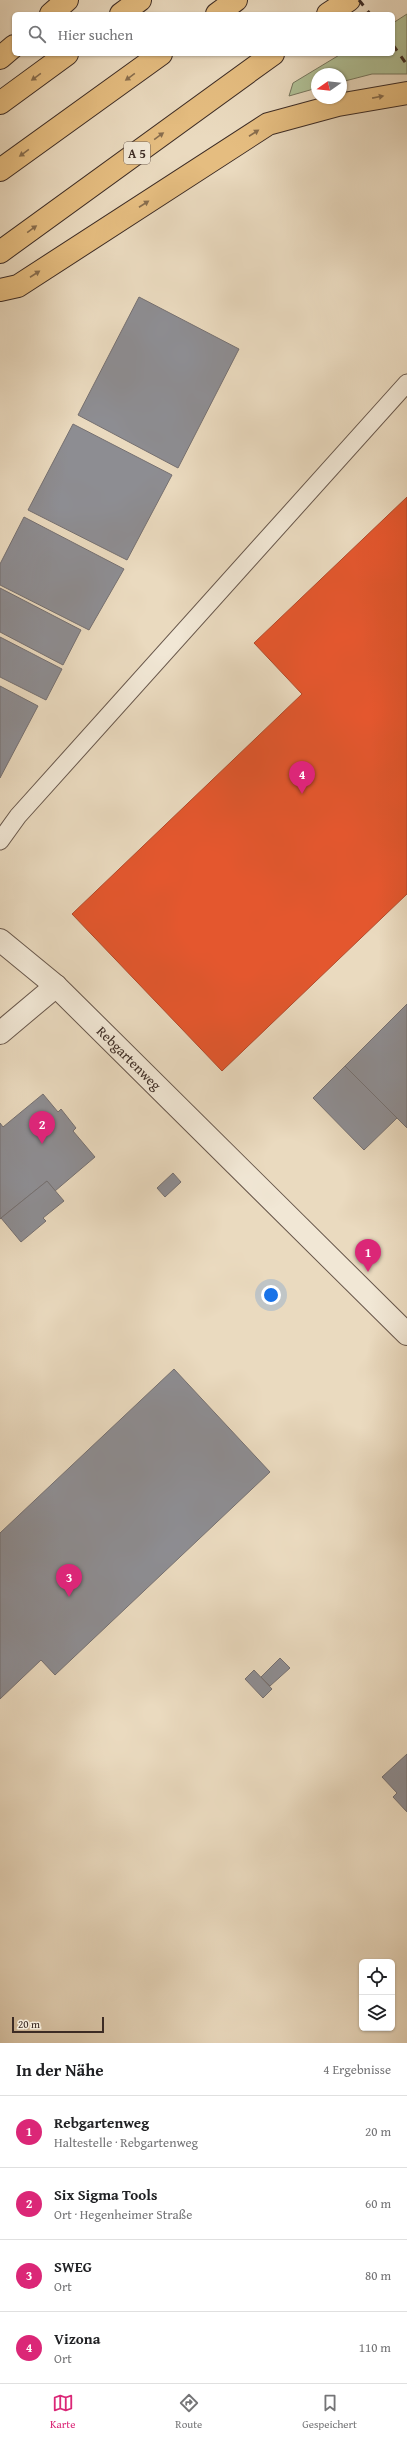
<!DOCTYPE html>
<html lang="de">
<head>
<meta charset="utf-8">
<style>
	:root { --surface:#fff; --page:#f6f6f6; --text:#202124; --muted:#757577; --line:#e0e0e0; --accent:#db2777 }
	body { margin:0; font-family:"Gentium Book Plus",serif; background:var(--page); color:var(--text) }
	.controls { position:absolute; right:12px; bottom:12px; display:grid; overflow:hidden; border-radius:6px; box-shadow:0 1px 3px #0004 }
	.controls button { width:36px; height:36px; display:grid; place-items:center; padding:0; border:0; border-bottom:1px solid var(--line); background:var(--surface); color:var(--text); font:20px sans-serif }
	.compass { position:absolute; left:311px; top:68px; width:36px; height:36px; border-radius:50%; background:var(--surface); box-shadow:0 1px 3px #0004; rotate:256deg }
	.scale { position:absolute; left:12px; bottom:10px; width:92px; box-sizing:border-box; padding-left:4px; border:2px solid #3c2b24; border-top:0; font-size:11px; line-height:14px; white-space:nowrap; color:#3c2b24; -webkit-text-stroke:3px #f1e7d5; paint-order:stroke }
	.you { position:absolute; left:271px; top:1295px; width:14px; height:14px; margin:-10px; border:3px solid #fff; border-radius:50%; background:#1a73e8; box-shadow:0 0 0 6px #1a73e833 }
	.badge { display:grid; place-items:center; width:26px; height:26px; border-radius:50%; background:var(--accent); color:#fff; font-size:13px; font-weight:700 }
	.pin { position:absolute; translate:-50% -33px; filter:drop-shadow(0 1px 2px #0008) }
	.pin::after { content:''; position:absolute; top:21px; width:14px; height:12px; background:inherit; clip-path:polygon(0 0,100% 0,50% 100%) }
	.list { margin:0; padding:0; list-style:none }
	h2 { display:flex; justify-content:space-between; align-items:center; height:52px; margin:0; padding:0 16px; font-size:17px }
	h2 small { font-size:13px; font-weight:400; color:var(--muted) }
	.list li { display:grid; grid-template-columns:26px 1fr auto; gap:12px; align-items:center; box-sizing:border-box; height:72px; padding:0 16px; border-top:1px solid var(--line) }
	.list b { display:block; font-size:15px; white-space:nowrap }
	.list p { margin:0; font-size:13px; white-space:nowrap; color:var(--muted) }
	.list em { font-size:13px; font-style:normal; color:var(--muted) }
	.icon { flex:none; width:22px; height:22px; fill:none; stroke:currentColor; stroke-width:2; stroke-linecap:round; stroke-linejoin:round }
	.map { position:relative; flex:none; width:407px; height:2043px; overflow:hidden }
	.search { position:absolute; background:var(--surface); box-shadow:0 1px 3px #0004; left:12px; right:12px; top:12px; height:44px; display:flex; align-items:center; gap:10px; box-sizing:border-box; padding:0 14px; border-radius:6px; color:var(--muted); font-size:15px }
	.sheet { height:340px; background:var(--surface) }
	nav { display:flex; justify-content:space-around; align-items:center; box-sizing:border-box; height:56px; border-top:1px solid var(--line); background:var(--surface); font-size:11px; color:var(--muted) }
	nav a { display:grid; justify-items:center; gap:2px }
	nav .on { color:var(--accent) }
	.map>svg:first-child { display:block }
	.green { fill:#b0c197; stroke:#76765e }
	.shops { fill:#e4572e; stroke:#b24a2b }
	.industry { fill:#8d8d92; stroke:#757071 }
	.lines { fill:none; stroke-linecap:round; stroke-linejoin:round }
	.service-casing { stroke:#68574b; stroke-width:19 }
	.minor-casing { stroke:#68574b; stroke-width:24 }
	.motorway-casing { stroke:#3c2b24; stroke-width:24 }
	.service { stroke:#f1e7d5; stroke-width:17 }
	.minor { stroke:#f1e7d5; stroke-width:22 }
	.motorway { stroke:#e5bd80; stroke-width:22 }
	.rail { stroke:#3c2b24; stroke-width:3; stroke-dasharray:7 7; stroke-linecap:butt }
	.oneway { fill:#886d4d }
	.labels { text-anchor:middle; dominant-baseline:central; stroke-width:4; stroke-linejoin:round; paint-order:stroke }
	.shield { fill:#f1e7d5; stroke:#726359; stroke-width:1 }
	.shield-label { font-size:13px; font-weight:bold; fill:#3c2b24 }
	.street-label { font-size:14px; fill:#3c2b24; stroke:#f1e7d5 }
</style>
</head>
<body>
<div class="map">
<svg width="407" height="2043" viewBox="0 0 407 2043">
	<rect width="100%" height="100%" fill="#eadabf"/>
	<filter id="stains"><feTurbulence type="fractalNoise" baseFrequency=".005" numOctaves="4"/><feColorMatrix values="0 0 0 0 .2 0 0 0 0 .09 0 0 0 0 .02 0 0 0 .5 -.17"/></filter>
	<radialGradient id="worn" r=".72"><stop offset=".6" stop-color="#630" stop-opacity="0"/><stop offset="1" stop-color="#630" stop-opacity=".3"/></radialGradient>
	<path class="green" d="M407,14V74H372L341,82V74H317V88L289,96L293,83L341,54H393V23Z"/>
	<path class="shops" d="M407,497V894L222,1071L72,914L302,694L254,643Z"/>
	<g class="industry">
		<path d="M139,297L239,349L178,468L78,415Z"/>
		<path d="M73,424L172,475L127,560L28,510Z"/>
		<path d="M24,517L124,569L89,630L0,585V564Z"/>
		<path d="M0,588L81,630L63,665L0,632Z"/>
		<path d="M0,637L62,669L46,700L0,677Z"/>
		<path d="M0,686L38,706L0,778Z"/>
		<path d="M407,1004V1128L345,1066Z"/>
		<path d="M345,1066L397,1118L364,1150L313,1098Z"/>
		<path d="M43,1094L58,1112L61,1109L76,1128L73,1131L95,1157L55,1191L47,1181L0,1219V1123L3,1127Z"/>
		<path d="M173,1173L181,1182L165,1197L157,1188Z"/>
		<path d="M47,1181L64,1201L43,1218L46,1221L21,1242L1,1218Z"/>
		<path d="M174,1369L270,1472L55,1675L41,1660L0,1699V1533Z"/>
		<path d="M280,1658L290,1668L270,1686L261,1677Z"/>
		<path d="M254,1670L272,1689L263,1698L245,1679Z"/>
		<path d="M407,1754V1812L393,1797L397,1793L382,1777Z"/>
	</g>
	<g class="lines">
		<defs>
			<path id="service" d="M0,841L18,816L407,383"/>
			<g id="minor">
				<path d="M0,940L56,986L407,1334"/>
				<path d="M0,1033L56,986"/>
			</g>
			<g id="motorway">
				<path d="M51,14L67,0"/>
				<path d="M121,14L140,0"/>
				<path d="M217,14L236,0"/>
				<path d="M328,14L349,0"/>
				<path d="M0,58L14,46"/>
				<path d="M0,103L67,54"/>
				<path d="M0,170L161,54"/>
				<path d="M0,252L273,54"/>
				<path d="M0,290L18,286L268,124L338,105L407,93"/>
			</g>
		</defs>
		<use href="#service" class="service-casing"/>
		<use href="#minor" class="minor-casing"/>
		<use href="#motorway" class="motorway-casing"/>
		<use href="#service" class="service"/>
		<use href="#minor" class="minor"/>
		<use href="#motorway" class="motorway"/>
		<g class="rail">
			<path d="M359,0L370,14"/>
			<path d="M393,45L407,65"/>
		</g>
	</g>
	<defs><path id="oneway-solid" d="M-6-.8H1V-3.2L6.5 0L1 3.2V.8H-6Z"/></defs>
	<g class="oneway">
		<use href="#oneway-solid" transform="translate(36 77) rotate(144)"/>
		<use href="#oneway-solid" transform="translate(130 77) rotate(144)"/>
		<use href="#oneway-solid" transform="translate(378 97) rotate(-11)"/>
		<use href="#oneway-solid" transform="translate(254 133) rotate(-33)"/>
		<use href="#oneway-solid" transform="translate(159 136) rotate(-36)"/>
		<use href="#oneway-solid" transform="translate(24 153) rotate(144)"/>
		<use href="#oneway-solid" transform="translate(144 204) rotate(-33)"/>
		<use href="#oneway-solid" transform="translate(32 229) rotate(-36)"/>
		<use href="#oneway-solid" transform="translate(35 274) rotate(-33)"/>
	</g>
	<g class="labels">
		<rect class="shield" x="124" y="142" width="26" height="22" rx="3"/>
		<g class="shield-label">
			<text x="137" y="153">A 5</text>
		</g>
		<g class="street-label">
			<text transform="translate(129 1058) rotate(45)">Rebgartenweg</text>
		</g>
	</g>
	<rect width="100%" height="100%" filter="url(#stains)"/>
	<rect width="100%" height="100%" fill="url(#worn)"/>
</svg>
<div class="controls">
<button><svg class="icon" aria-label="locate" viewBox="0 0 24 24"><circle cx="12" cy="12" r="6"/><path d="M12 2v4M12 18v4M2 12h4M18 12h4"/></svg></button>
<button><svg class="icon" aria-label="layers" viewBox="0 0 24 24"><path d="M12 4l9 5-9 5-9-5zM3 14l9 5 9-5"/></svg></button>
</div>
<svg class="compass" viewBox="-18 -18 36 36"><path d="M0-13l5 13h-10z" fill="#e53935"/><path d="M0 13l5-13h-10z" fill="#757577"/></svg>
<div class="scale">20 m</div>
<div class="you"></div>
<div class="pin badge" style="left:368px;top:1272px">1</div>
<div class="pin badge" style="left:42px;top:1144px">2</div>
<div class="pin badge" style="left:69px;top:1597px">3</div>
<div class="pin badge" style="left:302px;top:794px">4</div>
<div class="search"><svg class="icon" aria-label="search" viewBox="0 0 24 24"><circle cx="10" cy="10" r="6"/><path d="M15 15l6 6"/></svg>Hier suchen</div>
</div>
<section class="sheet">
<h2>In der Nähe<small>4 Ergebnisse</small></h2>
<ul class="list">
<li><span class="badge">1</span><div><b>Rebgartenweg</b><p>Haltestelle · Rebgartenweg</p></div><em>20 m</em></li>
<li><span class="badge">2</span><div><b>Six Sigma Tools</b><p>Ort · Hegenheimer Straße</p></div><em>60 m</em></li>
<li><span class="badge">3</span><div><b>SWEG</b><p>Ort</p></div><em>80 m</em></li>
<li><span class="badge">4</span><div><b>Vizona</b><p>Ort</p></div><em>110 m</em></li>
</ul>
</section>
<nav>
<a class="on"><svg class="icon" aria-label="map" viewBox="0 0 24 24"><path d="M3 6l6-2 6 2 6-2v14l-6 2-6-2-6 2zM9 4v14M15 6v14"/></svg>Karte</a>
<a><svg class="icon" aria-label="directions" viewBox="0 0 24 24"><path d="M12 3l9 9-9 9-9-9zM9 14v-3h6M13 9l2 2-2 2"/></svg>Route</a>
<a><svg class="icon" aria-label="saved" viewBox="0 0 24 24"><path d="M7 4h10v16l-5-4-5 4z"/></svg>Gespeichert</a>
</nav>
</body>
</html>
